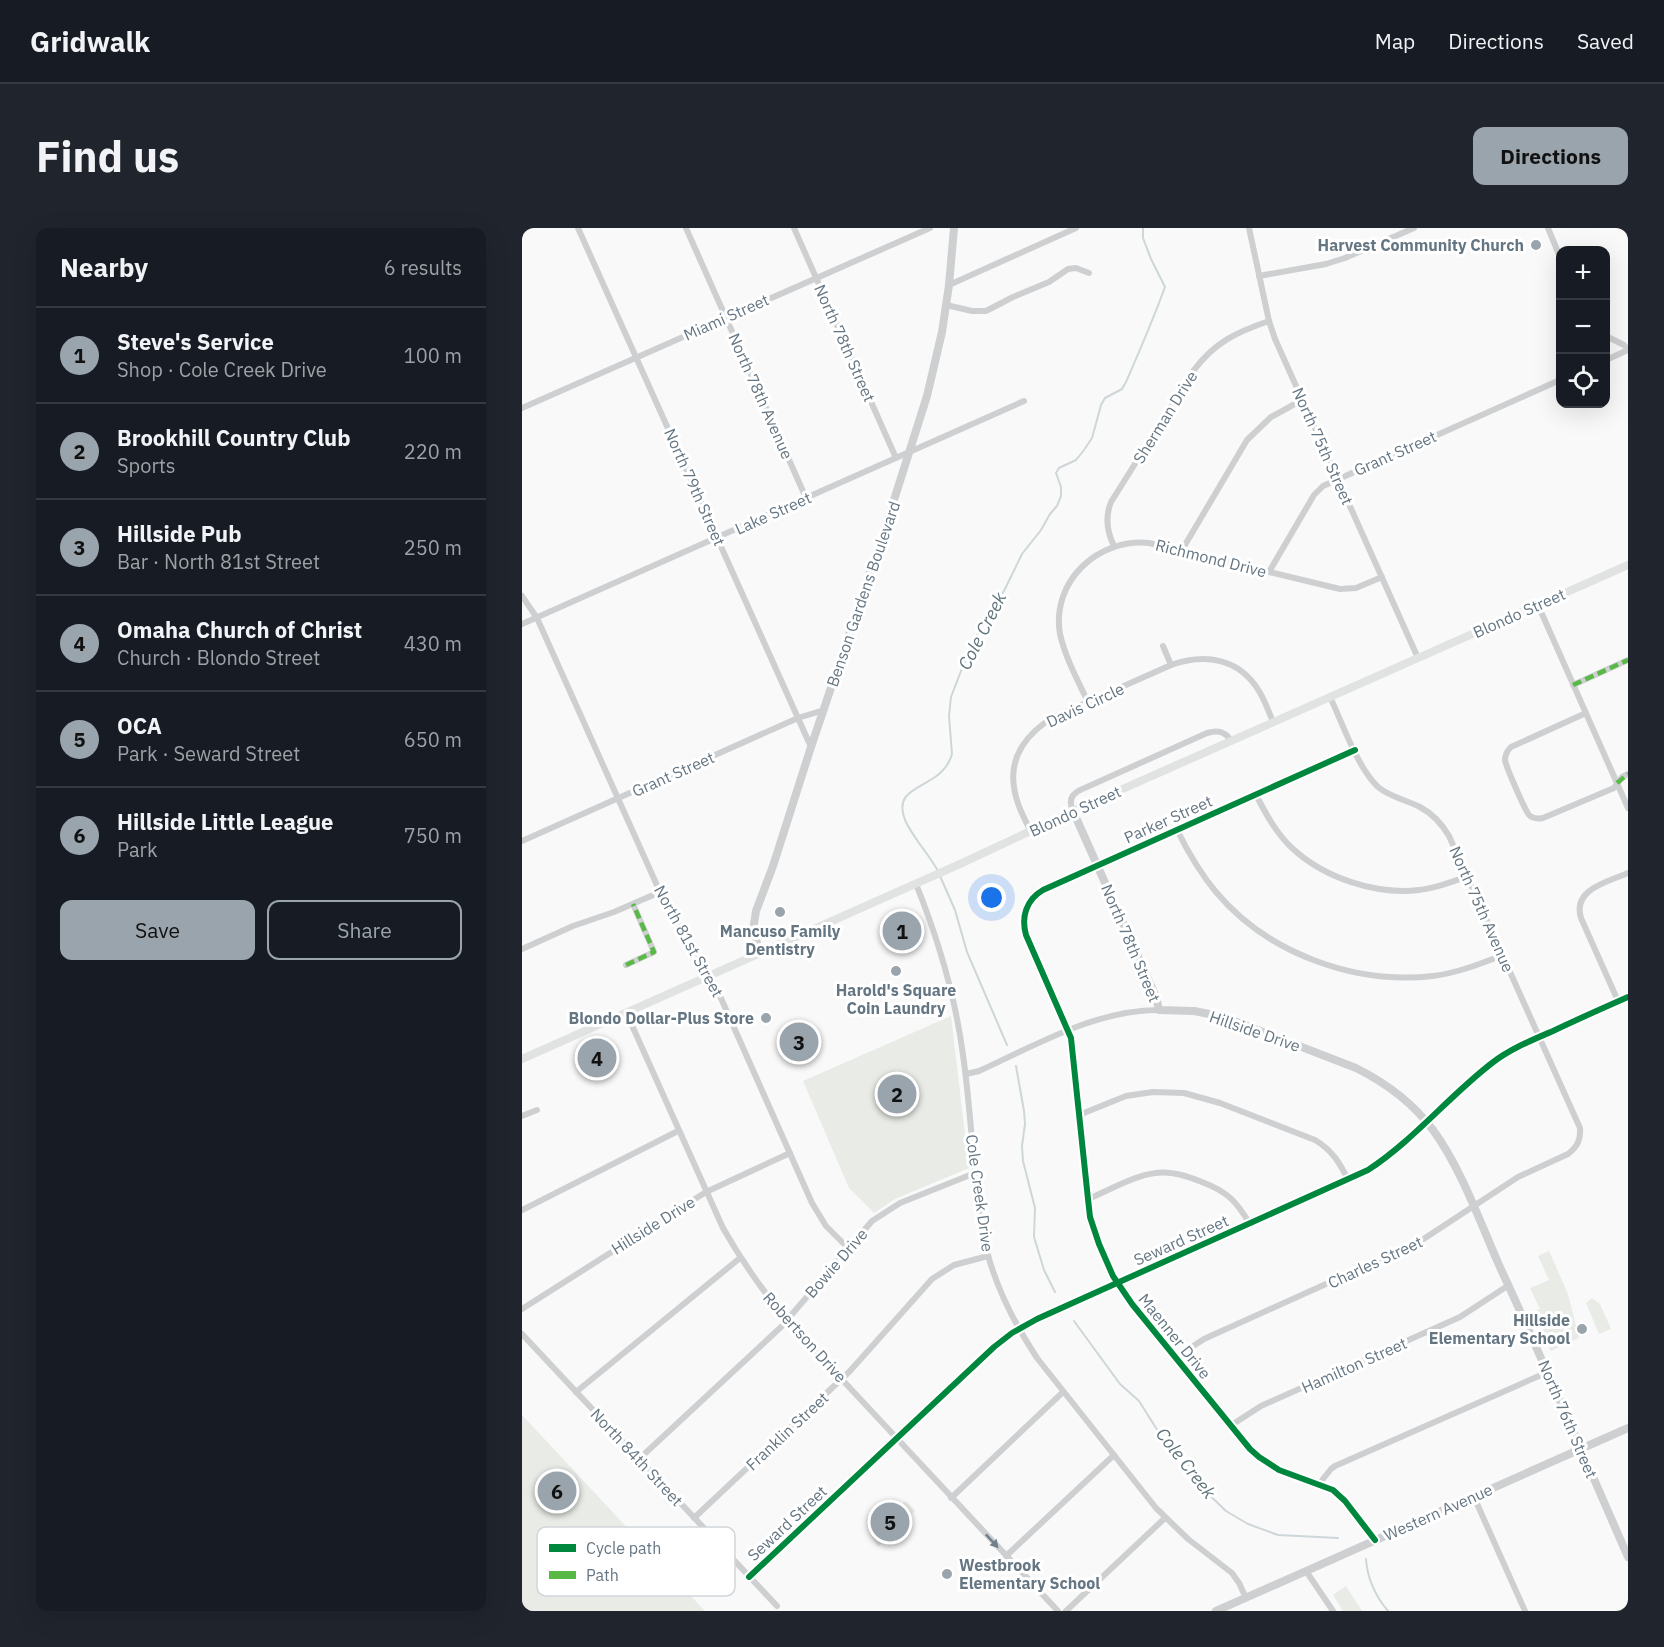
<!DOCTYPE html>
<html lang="en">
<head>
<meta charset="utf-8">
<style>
	:root { --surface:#171b24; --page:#20242c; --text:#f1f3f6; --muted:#9ea1a6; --line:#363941; --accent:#99a4ac }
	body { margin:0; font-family:"IBM Plex Sans",sans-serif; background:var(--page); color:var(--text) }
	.controls { position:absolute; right:18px; top:18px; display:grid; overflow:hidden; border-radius:12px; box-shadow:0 6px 24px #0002 }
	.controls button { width:54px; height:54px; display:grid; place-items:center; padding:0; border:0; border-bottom:2px solid var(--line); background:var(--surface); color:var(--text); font:30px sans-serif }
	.you { position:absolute; left:470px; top:670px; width:21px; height:21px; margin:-15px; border:4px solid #fff; border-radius:50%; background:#1a73e8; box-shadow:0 0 0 9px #1a73e833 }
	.badge { display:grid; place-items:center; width:39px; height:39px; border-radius:50%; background:var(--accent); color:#111; font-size:20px; font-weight:700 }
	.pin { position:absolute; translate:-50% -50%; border:3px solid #fff; box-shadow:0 2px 6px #0006 }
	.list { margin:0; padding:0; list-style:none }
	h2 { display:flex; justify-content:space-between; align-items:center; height:78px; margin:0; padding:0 24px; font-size:26px }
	h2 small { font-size:20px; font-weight:400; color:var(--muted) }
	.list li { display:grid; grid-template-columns:39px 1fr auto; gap:18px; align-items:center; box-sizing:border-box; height:96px; padding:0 24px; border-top:2px solid var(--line) }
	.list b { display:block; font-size:22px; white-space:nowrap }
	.list p { margin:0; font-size:20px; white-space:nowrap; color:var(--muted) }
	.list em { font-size:20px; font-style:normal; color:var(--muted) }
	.actions { display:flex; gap:12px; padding:18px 24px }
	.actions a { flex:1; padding:14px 0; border:2px solid var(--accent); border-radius:12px; text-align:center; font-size:21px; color:var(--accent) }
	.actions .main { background:var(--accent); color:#111 }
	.icon { flex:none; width:33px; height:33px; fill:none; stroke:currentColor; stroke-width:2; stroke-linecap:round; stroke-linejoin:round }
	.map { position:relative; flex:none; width:1106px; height:1383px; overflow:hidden; border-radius:12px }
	header { display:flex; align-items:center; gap:36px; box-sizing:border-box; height:84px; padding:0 30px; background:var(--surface); border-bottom:2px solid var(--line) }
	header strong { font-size:28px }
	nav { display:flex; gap:33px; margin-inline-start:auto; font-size:21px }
	.intro { display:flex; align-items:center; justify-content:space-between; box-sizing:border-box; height:144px; padding:0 36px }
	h1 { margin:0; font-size:42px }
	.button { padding:15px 27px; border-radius:12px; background:var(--accent); color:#111; font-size:21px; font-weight:700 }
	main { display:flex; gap:36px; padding:0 36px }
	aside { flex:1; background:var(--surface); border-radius:12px; box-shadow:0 6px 24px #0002 }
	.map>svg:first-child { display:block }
	.green { fill:#e8ebe6 }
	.water { fill:#ced6d9 }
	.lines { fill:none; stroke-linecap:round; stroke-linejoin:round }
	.stream { stroke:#ced6d9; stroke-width:2 }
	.minor { stroke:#cecfd0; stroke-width:6 }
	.tertiary { stroke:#cecfd0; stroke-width:8 }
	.secondary { stroke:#e1e2e2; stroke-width:8 }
	.quiet { stroke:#58b947; stroke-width:4.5; stroke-dasharray:9 4.5; stroke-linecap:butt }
	.cycleway-casing { stroke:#fff; stroke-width:10 }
	.cycleway { stroke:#00873e; stroke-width:6 }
	.oneway { fill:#707f8b }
	.poi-dot { fill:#99a4ac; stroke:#fff; stroke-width:2 }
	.labels { text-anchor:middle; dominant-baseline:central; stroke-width:6; stroke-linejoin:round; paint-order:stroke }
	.poi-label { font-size:16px; font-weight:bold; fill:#657683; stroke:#fff; text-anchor:end }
	.street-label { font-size:16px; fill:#657683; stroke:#fff }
	.water-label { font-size:18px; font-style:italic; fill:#60757c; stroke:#fff }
	.key { fill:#fff; stroke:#d1d6da; stroke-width:1.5 }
	.key-label { font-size:16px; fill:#657683 }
</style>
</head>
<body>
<header>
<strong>Gridwalk</strong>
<nav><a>Map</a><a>Directions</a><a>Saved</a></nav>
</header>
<div class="intro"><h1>Find us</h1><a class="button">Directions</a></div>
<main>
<aside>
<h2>Nearby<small>6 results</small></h2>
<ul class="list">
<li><span class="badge">1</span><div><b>Steve's Service</b><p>Shop · Cole Creek Drive</p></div><em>100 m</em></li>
<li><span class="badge">2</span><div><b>Brookhill Country Club</b><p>Sports</p></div><em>220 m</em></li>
<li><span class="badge">3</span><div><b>Hillside Pub</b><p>Bar · North 81st Street</p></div><em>250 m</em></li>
<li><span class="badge">4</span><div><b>Omaha Church of Christ</b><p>Church · Blondo Street</p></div><em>430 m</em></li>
<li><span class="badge">5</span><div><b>OCA</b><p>Park · Seward Street</p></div><em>650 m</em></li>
<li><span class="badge">6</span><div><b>Hillside Little League</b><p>Park</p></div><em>750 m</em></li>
</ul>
<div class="actions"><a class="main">Save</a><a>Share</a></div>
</aside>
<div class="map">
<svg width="1106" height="1383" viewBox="0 0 1106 1383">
	<rect width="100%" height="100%" fill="#f9f9f9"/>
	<g class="green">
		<path d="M429,788L447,940L373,971L352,985L327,960L281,853Z"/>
		<path d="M1027,1023L1046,1066L1057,1110L1029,1123L1012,1084L1018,1081L1008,1060L1027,1052L1016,1028Z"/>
		<path d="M1070,1070L1078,1076L1089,1101L1077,1106L1064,1075Z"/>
		<path d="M0,1187L183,1383H0Z"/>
		<path d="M384,1273L393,1283L356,1319L349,1307C352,1290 371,1282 384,1273Z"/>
		<path d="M824,1358L840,1383H821L811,1367Z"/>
	</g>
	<path class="water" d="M371,854L382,858L380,864L390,868L385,879L376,875L373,880L362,876Z"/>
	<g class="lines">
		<g class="stream">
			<path d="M416,643C406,625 391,610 383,592C373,566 393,562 410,551C420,545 427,537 430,526L427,488L429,469L439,443L462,392L482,363L500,326L519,302L528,286L535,278L539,268V259L534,245L537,240L554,232L562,222L570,210L579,177L583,170L600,161L604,154C618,122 631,92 643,59L629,31L621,10V0"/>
			<path d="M418,648L433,682L445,724L485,817"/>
			<path d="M494,838L502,883L503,896L500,918L501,933L513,980L512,1009L522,1042L533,1064"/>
			<path d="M552,1093L598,1156L617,1173L634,1200L647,1218L653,1224L661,1230L668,1239L677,1257L704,1283L726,1296L756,1307L816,1310"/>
			<path d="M844,1331C845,1350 854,1369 866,1383"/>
		</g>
		<g class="minor">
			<path d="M56,0L289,519"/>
			<path d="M164,0L284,270"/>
			<path d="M272,0L374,230"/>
			<path d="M727,0L747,93L753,111L896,430"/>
			<path d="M1026,0L1038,29"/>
			<path d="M737,48L804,36L823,30L892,0"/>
			<path d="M427,57L554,0"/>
			<path d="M424,77L450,83H464L491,69L527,54L546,41L554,40L567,45"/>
			<path d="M1084,108L1102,117L1106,122"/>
			<path d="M1084,132L1106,122"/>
			<path d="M0,180L408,0"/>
			<path d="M592,318C585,304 583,289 589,274L672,142C693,114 715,104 747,93"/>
			<path d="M660,322L725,212L749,189L780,172"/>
			<path d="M747,344L792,267L801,258L1038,152"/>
			<path d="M0,368L15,390L138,664L151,690L177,728L194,759L290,975L304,998L326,1020"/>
			<path d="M1016,377L1106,580"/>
			<path d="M0,396L502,173"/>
			<path d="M641,418L649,437"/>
			<path d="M1051,457L1106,432"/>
			<path d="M566,474C556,453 543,429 538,406C529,353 576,310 627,315L818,361L834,360L860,349"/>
			<path d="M1064,485L989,519C985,523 983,526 983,532C984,539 1003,582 1007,587C1011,591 1016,591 1021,590L1092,560L1100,549L1106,546"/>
			<path d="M833,522L521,662C504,672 499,689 504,707L549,810L566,971L568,989L577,1016L591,1048L610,1076L728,1221L737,1229L757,1242L811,1262L823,1273L853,1312"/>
			<path d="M734,567C744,586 754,605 770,620C802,650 854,667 897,662C914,660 930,654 946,648"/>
			<path d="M551,583C545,569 552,564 565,559L685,505C696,502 703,503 709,513"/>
			<path d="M655,602C666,624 678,645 694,664C745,725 832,757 911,748C935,745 958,736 981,727"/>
			<path d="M509,604C502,590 494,575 492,559C487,528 506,504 532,489L649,437C683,425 717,430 737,463C743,473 747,484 751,494"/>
			<path d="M0,613L276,490L302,482"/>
			<path d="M394,656C417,713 433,766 441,827C447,868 449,909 454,950C456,976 458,1002 466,1027C476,1064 494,1098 515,1130L634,1280L666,1311L710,1345L717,1355L724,1370"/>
			<path d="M0,721L51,698L92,684L138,664"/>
			<path d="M104,737L132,724L111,676"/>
			<path d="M1096,773L1059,690C1050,661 1086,654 1106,645"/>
			<path d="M104,784L201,1000C221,1035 244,1068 271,1099L536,1383"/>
			<path d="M444,846L457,843C514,817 573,782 637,782"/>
			<path d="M557,887L604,868L631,864L662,865L698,875L793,912C810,922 818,935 826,952"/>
			<path d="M0,888L15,882"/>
			<path d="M566,971C591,961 621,941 649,945C660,946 670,950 680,954C706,964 714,973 728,996"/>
			<path d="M0,982L156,903"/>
			<path d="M0,1081L184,964L268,925"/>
			<path d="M0,1106L255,1378"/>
			<path d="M653,1130L682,1111L897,1014L996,949L1046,926C1055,919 1059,912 1058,900L927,608C920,596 911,586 898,579C884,572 868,569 856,559C835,539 821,496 808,469"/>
			<path d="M54,1164L218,1030"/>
			<path d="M708,1198L739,1178L938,1089L987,1057"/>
			<path d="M117,1231L259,1099L350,993L378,975L453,945"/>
			<path d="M797,1256L809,1241L813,1238L1026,1144"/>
			<path d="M952,1269L1003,1383"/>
			<path d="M429,1270L541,1164"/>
			<path d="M172,1290L328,1143L410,1051L432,1037L466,1028"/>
			<path d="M484,1328L592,1227"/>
			<path d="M784,1343L811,1383"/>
			<path d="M227,1349L472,1119L490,1105L515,1091L846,942C892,912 927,868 970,835C988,821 1010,812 1031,803C1056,791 1081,780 1106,769"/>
			<path d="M544,1383L643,1290"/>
		</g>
		<g class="tertiary">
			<path d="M551,583L634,769L637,782L672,783L702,789L834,840C864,855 891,875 911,902C939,940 958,994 977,1037C1022,1134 1063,1231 1106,1329"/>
			<path d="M238,725L231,702L234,683L251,638L289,519L365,294L405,168L420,104L427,57L432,0"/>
			<path d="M694,1383L1106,1200"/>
		</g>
		<path class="secondary" d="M0,831L438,636L551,583L1106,337"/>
		<g class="quiet">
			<path d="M1051,457L1106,432"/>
			<path d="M1095,555L1106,546"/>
			<path d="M104,737L132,724L111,676"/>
		</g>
		<defs>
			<g id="cycleway">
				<path d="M833,522L521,662C504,672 499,689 504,707L549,810L566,971L568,989L577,1016L591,1048L610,1076L728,1221L737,1229L757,1242L811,1262L823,1273L853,1312"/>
				<path d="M227,1349L472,1119L490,1105L515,1091L846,942C892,912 927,868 970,835C988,821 1010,812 1031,803C1056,791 1081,780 1106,769"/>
			</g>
		</defs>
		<use href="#cycleway" class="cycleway-casing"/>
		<use href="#cycleway" class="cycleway"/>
	</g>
	<defs><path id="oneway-solid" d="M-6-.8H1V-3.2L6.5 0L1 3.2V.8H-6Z" transform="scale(1.5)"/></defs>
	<use class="oneway" href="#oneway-solid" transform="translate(470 1313) rotate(47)"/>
	<g class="poi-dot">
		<circle cx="1014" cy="17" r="6"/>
		<circle cx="258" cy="684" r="6"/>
		<circle cx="374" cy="743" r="6"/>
		<circle cx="244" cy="790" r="6"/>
		<circle cx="1060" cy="1101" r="6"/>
		<circle cx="425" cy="1346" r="6"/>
	</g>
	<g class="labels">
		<g class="poi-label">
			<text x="1002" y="17">Harvest Community Church</text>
			<text x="258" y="703" text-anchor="middle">Mancuso Family<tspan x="258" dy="18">Dentistry</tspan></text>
			<text x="374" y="762" text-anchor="middle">Harold's Square<tspan x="374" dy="18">Coin Laundry</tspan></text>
			<text x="232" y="790">Blondo Dollar-Plus Store</text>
			<text x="1048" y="1092">Hillside<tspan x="1048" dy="18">Elementary School</tspan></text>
			<text x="437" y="1337" text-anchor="start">Westbrook<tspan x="437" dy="18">Elementary School</tspan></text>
		</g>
		<g class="street-label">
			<text transform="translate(204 89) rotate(-24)">Miami Street</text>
			<text transform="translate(323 115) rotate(66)">North 78th Street</text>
			<text transform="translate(239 168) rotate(66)">North 78th Avenue</text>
			<text transform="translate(643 189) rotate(-58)">Sherman Drive</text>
			<text transform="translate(801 218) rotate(66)">North 75th Street</text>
			<text transform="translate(873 225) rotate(-24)">Grant Street</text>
			<text transform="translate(173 259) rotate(66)">North 79th Street</text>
			<text transform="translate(251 285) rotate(-24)">Lake Street</text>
			<text transform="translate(689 330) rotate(14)">Richmond Drive</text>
			<text transform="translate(341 366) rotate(-71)">Benson Gardens Boulevard</text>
			<text transform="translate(997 385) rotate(-24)">Blondo Street</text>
			<text transform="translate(563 477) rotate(-25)">Davis Circle</text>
			<text transform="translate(151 546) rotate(-24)">Grant Street</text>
			<text transform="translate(553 583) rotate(-25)">Blondo Street</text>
			<text transform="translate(646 591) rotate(-24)">Parker Street</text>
			<text transform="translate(960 681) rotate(66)">North 75th Avenue</text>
			<text transform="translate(167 713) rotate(61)">North 81st Street</text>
			<text transform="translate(609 715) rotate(67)">North 78th Street</text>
			<text transform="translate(733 803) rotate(19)">Hillside Drive</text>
			<text transform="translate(458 965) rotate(82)">Cole Creek Drive</text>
			<text transform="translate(131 997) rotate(-32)">Hillside Drive</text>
			<text transform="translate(659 1012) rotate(-24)">Seward Street</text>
			<text transform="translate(853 1034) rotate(-25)">Charles Street</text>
			<text transform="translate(314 1035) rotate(-49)">Bowie Drive</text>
			<text transform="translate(653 1108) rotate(51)">Maenner Drive</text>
			<text transform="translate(283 1109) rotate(48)">Robertson Drive</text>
			<text transform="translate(832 1137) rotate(-24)">Hamilton Street</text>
			<text transform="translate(1046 1191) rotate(67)">North 76th Street</text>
			<text transform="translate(265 1203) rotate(-43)">Franklin Street</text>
			<text transform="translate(115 1229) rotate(47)">North 84th Street</text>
			<text transform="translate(916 1284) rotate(-24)">Western Avenue</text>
			<text transform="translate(265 1295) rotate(-43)">Seward Street</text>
		</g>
		<g class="water-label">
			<text transform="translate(460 403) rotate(-63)">Cole Creek</text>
			<text transform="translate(664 1235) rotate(52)">Cole Creek</text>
		</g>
	</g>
	<rect x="15" y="1299" width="198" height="69" rx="9" class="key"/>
	<rect x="27" y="1316" width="27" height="8" fill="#00873e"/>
	<rect x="27" y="1343" width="27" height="8" fill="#58b947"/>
	<g class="key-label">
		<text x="64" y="1326">Cycle path</text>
		<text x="64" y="1353">Path</text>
	</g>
</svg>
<div class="controls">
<button>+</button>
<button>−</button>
<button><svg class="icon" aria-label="locate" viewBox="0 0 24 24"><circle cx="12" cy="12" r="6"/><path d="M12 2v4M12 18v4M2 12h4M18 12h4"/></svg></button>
</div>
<div class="you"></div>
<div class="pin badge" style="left:380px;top:703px">1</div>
<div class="pin badge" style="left:375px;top:866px">2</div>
<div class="pin badge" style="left:277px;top:814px">3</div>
<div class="pin badge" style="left:75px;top:830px">4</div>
<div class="pin badge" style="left:368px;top:1294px">5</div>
<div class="pin badge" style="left:35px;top:1263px">6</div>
</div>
</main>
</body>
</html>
